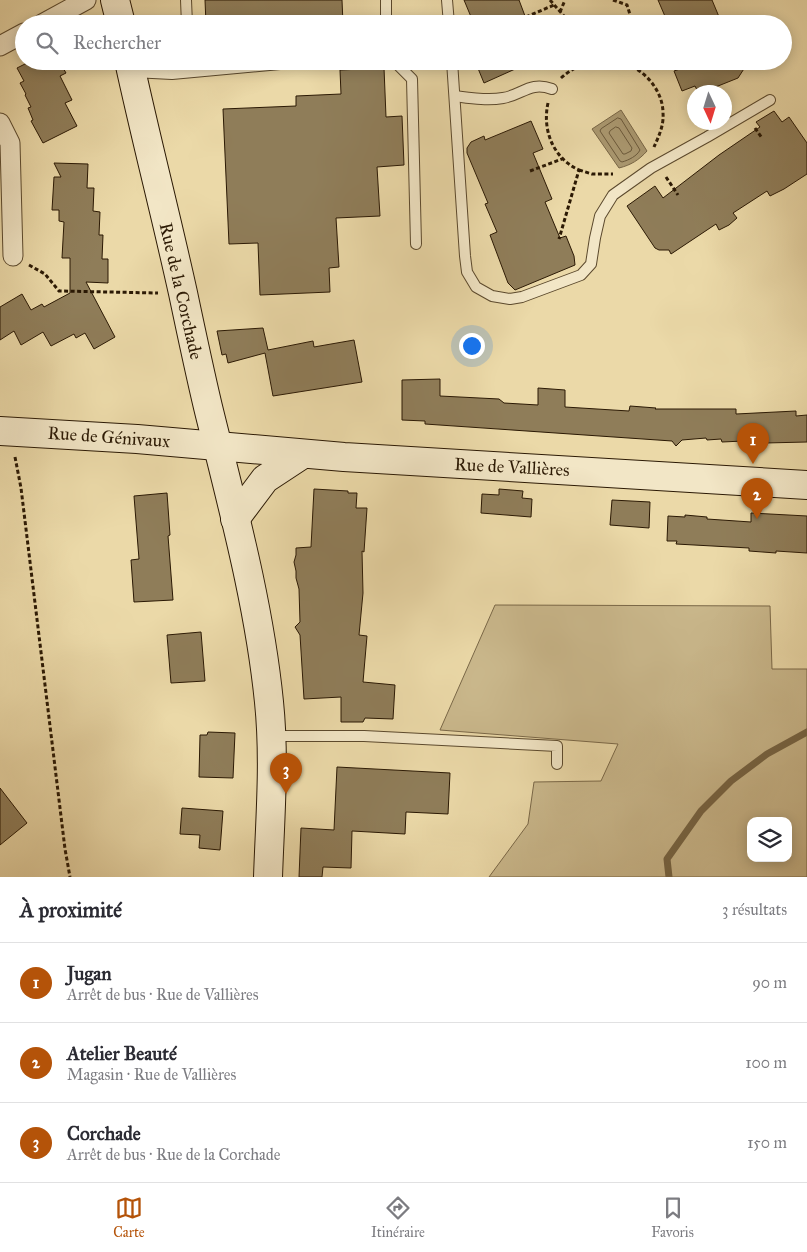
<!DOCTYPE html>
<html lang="fr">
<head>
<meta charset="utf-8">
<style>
	:root { --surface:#fff; --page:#f2f2f3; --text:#2b2b33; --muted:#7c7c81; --line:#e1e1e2; --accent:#b45309 }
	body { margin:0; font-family:"IM FELL Great Primer",serif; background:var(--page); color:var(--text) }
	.controls { position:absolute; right:15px; bottom:15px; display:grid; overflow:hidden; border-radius:10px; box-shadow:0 2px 12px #0003 }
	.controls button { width:45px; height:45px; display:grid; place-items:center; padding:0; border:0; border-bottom:1px solid var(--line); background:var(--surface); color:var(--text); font:25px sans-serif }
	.compass { position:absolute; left:687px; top:85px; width:45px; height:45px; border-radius:50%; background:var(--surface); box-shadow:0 2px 12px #0003; rotate:176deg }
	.you { position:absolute; left:471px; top:345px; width:18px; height:18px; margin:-12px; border:4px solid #fff; border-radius:50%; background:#1a73e8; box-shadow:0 0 0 8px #1a73e833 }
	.badge { display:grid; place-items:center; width:32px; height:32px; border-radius:50%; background:var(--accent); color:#fff; font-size:16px; font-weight:700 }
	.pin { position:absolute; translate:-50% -41px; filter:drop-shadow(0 1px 2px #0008) }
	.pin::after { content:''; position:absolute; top:26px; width:18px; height:15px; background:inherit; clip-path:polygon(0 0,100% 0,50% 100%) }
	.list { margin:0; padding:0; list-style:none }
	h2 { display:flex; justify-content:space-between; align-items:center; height:65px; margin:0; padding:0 20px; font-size:21px }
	h2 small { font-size:16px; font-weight:400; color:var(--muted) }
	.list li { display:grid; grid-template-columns:32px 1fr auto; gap:15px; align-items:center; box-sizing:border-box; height:80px; padding:0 20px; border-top:1px solid var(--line) }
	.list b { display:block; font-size:19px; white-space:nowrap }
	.list p { margin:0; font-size:16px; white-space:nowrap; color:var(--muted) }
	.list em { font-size:16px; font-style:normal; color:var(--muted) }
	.icon { flex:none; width:28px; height:28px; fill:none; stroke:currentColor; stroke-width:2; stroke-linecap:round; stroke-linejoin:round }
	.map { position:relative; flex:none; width:807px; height:877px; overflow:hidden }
	.search { position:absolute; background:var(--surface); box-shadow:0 2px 12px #0003; left:15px; right:15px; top:15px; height:55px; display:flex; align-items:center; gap:12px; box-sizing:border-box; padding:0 18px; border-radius:28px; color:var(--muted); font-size:19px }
	.sheet { height:305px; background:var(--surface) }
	nav { display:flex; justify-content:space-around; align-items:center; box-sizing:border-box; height:70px; border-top:1px solid var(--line); background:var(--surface); font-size:14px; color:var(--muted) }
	nav a { display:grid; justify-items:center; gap:2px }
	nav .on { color:var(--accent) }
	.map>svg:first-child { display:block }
	.green { fill:#cab88c; stroke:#7a6848; fill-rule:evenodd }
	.water { fill:#aa9870; stroke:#776545 }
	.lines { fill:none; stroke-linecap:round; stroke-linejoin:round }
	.shore { stroke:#6a583a; stroke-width:1 }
	.stream { stroke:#776545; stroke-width:7 }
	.building { fill:#8f7d59; stroke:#2b1904 }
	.service-casing { stroke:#5b492d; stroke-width:12 }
	.minor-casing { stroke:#5b492d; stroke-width:21 }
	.secondary-casing { stroke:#2b1904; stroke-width:30 }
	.path { stroke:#2b1904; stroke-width:3; stroke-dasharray:4 2.5; stroke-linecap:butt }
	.service { stroke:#f2e6c6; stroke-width:10 }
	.minor { stroke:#f2e6c6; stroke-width:19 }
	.secondary { stroke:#f2e6c6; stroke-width:28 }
	.labels { text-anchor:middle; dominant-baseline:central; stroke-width:4; stroke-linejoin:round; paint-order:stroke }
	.street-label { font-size:18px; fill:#2b1904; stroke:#f2e6c6 }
</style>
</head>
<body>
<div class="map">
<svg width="807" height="877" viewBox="0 0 807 877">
	<rect width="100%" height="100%" fill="#ebd9a8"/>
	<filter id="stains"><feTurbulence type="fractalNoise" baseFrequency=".004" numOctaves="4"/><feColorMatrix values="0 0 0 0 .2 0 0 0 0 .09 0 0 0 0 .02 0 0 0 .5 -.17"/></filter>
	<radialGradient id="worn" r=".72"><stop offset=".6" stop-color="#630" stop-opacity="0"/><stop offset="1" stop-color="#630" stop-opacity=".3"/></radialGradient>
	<path class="green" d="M495,605L770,606L772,669H807V877H489L528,824L534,782L601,781L618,744L440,730ZM751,821H788V858H751Z"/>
	<path class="water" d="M621,110L647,151C639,160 631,165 619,168L592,129Z"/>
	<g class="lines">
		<g class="shore">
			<path d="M618,118L621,119L640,150C637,156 629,160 622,162L620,161L600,131L601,129Z"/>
			<path d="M616,127L619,128L632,148L631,151L625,154H623L609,133L610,131Z"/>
		</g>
		<path class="stream" d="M669,877L667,859L701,811L731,781L767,754L807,732"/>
	</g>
	<g class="building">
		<path d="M205,0H342L343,24H317V23L293,24H206Z"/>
		<path d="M464,0H519L528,24H474Z"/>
		<path d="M658,0H712L722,24H670L669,20L667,21Z"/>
		<path d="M31,61H59L66,73L60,76L72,100L65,103L77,126L43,143L31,121L33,120L28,108L31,107L25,95L26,94L20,83L24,81L17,68Z"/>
		<path d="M475,61H533L484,83Z"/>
		<path d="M677,61H749L738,78L703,92H698L695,86L682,91L674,71L680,69Z"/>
		<path d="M384,68L386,117L402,116L404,165L377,167L380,216L336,218L339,267L329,268L330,292L260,295L258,243L229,244L223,109L296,106V96L341,94L340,70Z"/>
		<path d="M774,111L782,122L789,117L807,143V174L784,189L770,196L767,191L733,213L737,218L729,225L719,230L716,224L671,254L669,250H659L655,248L627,206L655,186L663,198L719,155L760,127L756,122Z"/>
		<path d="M531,121L543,149L533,153L552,199L545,202L560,238L566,236L574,256L575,265L515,290L508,283L490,235L497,232L485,204L488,203L467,153V148L471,142L484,136L485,140Z"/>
		<path d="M54,163L88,164L87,188H94L93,211L100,212L99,235H103L102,259H108V283L86,282L115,337L94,349L85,333L76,338L74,334L51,346L43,332L21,345L14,331L0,340V307L22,294L31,310L42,304L44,307L70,293V258H62L64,222L59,221V210H52L54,177H61Z"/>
		<path d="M263,328L268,350L313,341L314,347L354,340L362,382L273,396L265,353L228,363L226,354L222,355L217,331Z"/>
		<path d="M440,379V396L499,399L504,403L538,405V388L565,390V407L629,411L630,406L656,408L655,409H736V414L796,411V416L807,415V442L765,443V440L722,442L721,439L707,440L706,438L682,440L676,446L672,441L425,424V421L402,420V380Z"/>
		<path d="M314,489L348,491V493H357L356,508H367L364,552L362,551L363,593L359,635L367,636L363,682L395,685L393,719L365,718L363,722H341V697L304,699L300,635L295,627L300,622L299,589L296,578V571L294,562L296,555V548L311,547Z"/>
		<path d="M499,489L523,491L522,498L532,499L531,517L481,513L482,494L499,495Z"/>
		<path d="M167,493L170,535L168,536L173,600L134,602L131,560L139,559L134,496Z"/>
		<path d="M612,500L650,502L649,528L610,525Z"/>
		<path d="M751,513L807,516V553L776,551V553L749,551V548L676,544L677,541H667L668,516L685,517V515L707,517V519L751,522Z"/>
		<path d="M201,632L205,681L171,683L167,635Z"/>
		<path d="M208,732L235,733L233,778L199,777L200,735H207Z"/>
		<path d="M337,767L450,773L448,814L406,812L405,834L352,831L351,868L323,867L322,877H299L301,828L334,830Z"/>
		<path d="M0,788L27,823L0,845Z"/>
		<path d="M182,808L223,811L220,850L199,848L200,835L180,834Z"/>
	</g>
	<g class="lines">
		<defs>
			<g id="service">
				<path d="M186,0L187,24"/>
				<path d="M386,0V24"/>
				<path d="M447,0L449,24"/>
				<path d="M394,61L412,79L416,244"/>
				<path d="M452,61L465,256L467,272L476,287L492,296L510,299L522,297L581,275L591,264L595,238L600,216L613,195L651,168L707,137L770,100"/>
				<path d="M133,72L172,74L312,61"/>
				<path d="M455,96C470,98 487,101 503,98C522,95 530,81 552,89"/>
				<path d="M272,736H364L557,746V764"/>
			</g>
			<g id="minor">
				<path d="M42,24L86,0"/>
				<path d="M0,46L24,33"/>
				<path d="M0,123L10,143L13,256"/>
			</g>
			<g id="secondary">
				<path d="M115,0L121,24"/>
				<path d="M129,61C146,139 166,216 183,293C191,331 199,369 208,407C232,505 259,602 269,702C275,760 270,819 268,877"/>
				<path d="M0,431L137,439L344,457L807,485"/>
				<path d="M235,519L265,479L303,454"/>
			</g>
		</defs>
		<use href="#service" class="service-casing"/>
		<use href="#minor" class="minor-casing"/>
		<use href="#secondary" class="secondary-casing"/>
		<g class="path">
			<path d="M550,0L571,24"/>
			<path d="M613,0L627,5L633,24"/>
			<path d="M560,12L565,0"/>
			<path d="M526,17L554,5"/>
			<path d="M620,61C626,64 633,66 638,70C652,79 663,96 663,113C664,125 659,136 654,147"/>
			<path d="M561,78C570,70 580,65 591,61"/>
			<path d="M548,103C542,130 553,158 579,170L559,239"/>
			<path d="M755,128L762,138"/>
			<path d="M579,170L592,174H613"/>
			<path d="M530,171L562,159"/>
			<path d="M666,177L678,195"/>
			<path d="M29,265L45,274L59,291L158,293"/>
			<path d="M15,457L21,488L65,849L70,877"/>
		</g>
		<use href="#service" class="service"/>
		<use href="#minor" class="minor"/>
		<use href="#secondary" class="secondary"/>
	</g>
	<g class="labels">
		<g class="street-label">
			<text transform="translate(181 291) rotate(77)">Rue de la Corchade</text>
			<text transform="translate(109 437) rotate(4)">Rue de Génivaux</text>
			<text transform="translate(512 467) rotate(3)">Rue de Vallières</text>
		</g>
	</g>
	<rect width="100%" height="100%" filter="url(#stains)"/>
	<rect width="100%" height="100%" fill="url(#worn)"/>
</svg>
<div class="controls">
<button><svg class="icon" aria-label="layers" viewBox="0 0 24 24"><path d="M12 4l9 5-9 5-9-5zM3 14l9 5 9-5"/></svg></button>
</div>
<svg class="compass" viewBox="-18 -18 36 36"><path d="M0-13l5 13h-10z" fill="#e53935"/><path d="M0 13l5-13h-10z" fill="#7c7c81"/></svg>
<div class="you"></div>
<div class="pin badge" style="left:753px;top:464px">1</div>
<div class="pin badge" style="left:757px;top:519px">2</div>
<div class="pin badge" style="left:286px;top:794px">3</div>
<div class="search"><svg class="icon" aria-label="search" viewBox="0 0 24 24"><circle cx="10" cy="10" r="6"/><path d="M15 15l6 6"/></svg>Rechercher</div>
</div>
<section class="sheet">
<h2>À proximité<small>3 résultats</small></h2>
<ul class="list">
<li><span class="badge">1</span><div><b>Jugan</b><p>Arrêt de bus · Rue de Vallières</p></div><em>90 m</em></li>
<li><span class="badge">2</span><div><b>Atelier Beauté</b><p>Magasin · Rue de Vallières</p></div><em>100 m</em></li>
<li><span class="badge">3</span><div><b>Corchade</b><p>Arrêt de bus · Rue de la Corchade</p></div><em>150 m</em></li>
</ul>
</section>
<nav>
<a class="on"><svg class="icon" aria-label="map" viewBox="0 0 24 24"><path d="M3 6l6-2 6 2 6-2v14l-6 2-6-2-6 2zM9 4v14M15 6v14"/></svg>Carte</a>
<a><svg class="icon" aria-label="directions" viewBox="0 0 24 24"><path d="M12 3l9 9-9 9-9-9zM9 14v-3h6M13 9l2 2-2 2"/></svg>Itinéraire</a>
<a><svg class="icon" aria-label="saved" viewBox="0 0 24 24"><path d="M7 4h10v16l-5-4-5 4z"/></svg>Favoris</a>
</nav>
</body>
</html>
